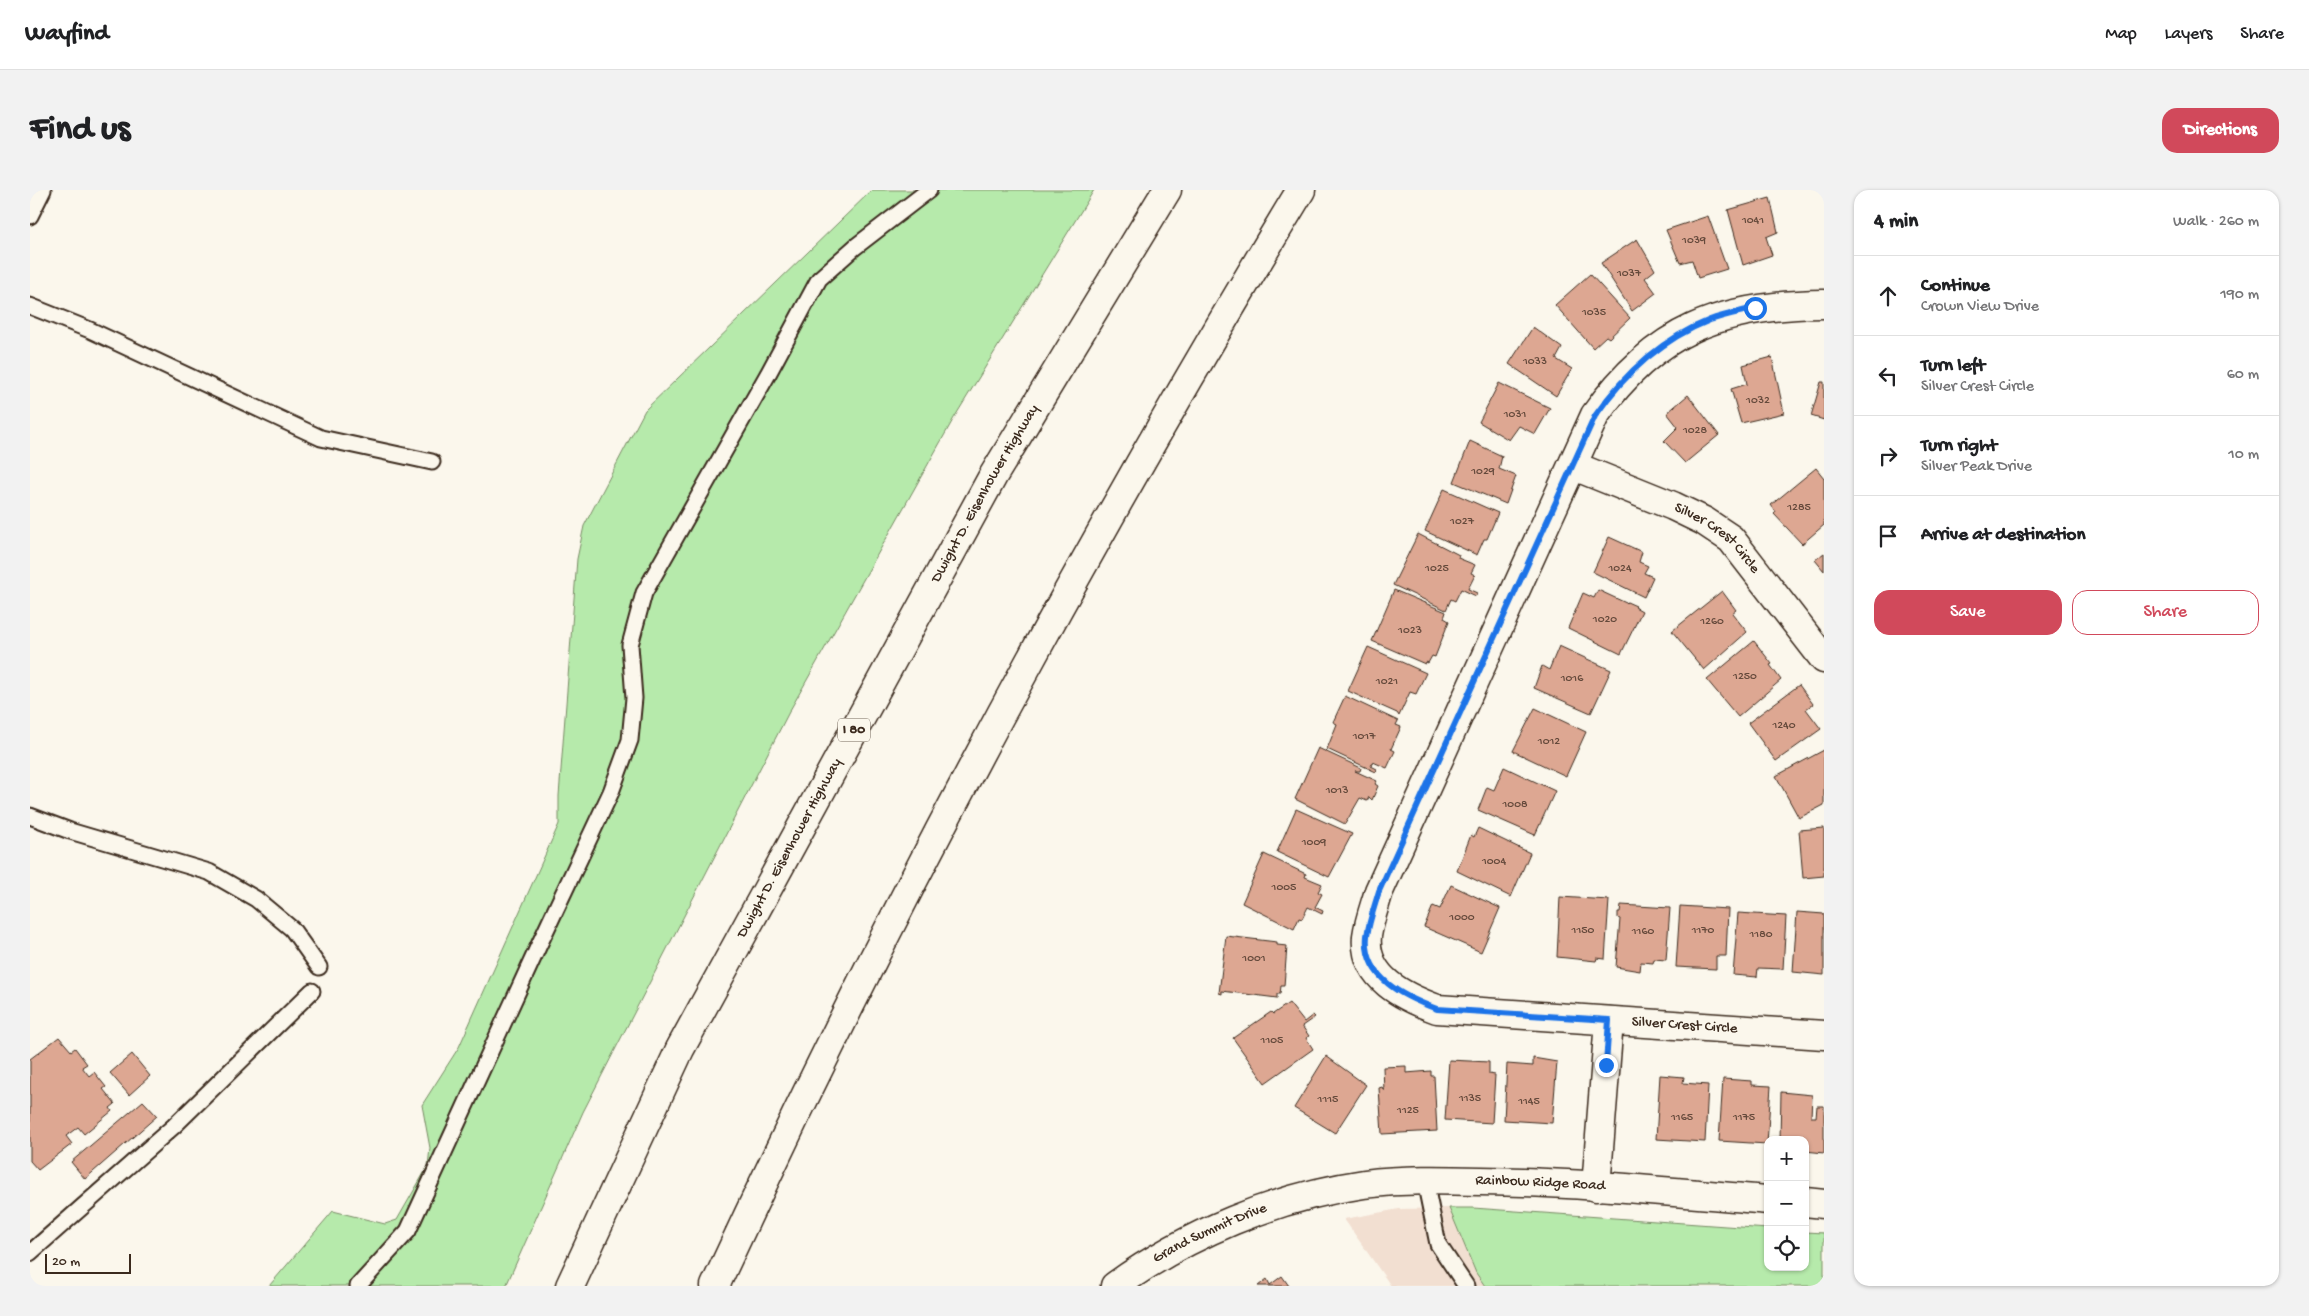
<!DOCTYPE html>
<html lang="en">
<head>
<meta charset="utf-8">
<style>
	:root { --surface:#fff; --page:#f2f2f2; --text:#202124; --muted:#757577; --line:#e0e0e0; --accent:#d1495b }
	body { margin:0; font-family:"Gochi Hand",sans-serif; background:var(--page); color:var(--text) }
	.controls { position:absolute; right:15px; bottom:15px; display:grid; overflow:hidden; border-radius:10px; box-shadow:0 1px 4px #0004 }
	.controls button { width:45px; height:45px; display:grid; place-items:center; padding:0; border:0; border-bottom:1px solid var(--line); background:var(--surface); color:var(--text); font:25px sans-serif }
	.scale { position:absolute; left:15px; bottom:12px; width:86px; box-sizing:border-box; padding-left:5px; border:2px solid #3b2a1e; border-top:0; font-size:14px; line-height:18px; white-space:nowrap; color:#3b2a1e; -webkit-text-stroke:4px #fbf7ec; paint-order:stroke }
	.stop { position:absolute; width:15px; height:15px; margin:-11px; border:4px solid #1a73e8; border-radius:50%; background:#fff }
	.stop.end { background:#1a73e8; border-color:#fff; box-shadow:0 1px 5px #0008 }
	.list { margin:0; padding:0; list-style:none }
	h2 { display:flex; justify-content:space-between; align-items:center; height:65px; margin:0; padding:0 20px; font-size:21px }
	h2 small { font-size:16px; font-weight:400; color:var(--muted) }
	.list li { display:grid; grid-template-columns:32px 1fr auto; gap:15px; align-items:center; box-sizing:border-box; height:80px; padding:0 20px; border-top:1px solid var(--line) }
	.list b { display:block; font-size:19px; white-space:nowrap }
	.list p { margin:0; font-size:16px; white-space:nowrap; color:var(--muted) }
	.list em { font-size:16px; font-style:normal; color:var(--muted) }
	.actions { display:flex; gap:10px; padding:15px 20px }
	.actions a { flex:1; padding:11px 0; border:1px solid var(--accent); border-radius:15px; text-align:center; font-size:18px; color:var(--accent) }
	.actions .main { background:var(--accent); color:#fff }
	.icon { flex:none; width:28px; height:28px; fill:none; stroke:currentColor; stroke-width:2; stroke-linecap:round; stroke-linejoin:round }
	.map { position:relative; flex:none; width:1794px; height:1096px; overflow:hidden; border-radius:15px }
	header { display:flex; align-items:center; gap:30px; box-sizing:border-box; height:70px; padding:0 25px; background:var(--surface); border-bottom:1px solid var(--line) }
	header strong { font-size:24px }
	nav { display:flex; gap:28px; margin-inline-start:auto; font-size:18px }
	.intro { display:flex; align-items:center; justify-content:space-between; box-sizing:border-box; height:120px; padding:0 30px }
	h1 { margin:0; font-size:35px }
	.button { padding:12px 22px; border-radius:15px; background:var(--accent); color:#fff; font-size:18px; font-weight:700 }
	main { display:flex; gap:30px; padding:0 30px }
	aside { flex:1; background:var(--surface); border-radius:15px; box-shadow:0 1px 4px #0004 }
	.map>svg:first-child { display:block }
	.built { fill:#f2dfd1 }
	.green { fill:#b6eaab; stroke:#788a64 }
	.building { fill:#dda792; stroke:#3b2a1e }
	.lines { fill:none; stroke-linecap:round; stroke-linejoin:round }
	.lane-casing { stroke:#3b2a1e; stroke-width:19 }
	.street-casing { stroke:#3b2a1e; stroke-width:31 }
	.highway-casing { stroke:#3b2a1e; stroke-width:31 }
	.lane { stroke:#fbf7ec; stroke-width:15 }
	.street { stroke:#fbf7ec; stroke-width:28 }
	.highway { stroke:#fbf7ec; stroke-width:28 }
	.route { stroke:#1a73e8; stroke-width:6 }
	.labels { text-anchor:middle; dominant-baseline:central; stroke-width:4; stroke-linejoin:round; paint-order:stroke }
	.number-label { font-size:12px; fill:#64493b }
	.shield { fill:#fbf7ec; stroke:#75685c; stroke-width:1 }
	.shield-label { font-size:14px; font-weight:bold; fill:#3b2a1e }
	.street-label { font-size:15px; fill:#3b2a1e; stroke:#fbf7ec }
</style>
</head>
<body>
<header>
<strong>Wayfind</strong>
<nav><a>Map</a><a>Layers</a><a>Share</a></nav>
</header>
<div class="intro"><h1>Find us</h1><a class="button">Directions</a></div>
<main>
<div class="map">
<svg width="1794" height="1096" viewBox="0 0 1794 1096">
	<rect width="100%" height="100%" fill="#fbf7ec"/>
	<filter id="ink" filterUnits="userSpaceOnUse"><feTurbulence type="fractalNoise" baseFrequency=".02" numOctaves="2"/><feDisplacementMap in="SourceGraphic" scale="10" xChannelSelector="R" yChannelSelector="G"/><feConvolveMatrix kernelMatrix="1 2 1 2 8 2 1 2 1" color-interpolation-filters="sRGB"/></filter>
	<g filter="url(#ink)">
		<path class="built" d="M1419,1018L1446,1083L1455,1096H1361L1314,1029L1369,1019Z"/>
		<g class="green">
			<path d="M842,0H1064L924,228L759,522L553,922L476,1096H239L303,1021L355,1034L367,1030L398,976L400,958L392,915L429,857L529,634V606L547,369L554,336L615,220Z"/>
			<path d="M1443,1018L1738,1039V1077H1775V1042L1794,1043V1096H1455L1446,1083L1419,1018Z"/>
		</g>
		<g class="building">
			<path d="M1740,8L1748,42L1736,47L1742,65L1713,75L1698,20Z"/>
			<path d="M1678,26L1697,79L1668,88L1662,70L1650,73L1636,40Z"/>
			<path d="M1607,49L1625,80L1615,88L1626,103L1602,121L1571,73Z"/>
			<path d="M1560,84L1600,128L1579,148L1576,146L1563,158L1525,115Z"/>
			<path d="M1503,137L1532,158L1526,169L1542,179L1526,206L1479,174Z"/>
			<path d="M1742,167L1754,223L1711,233L1701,199L1717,194L1713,175Z"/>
			<path d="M1791,192H1794V230L1781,226Z"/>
			<path d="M1469,193L1520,218L1505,244L1489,236L1479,250L1449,232Z"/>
			<path d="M1658,205L1689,245L1655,273L1634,251L1648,237L1637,223Z"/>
			<path d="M1440,251L1472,266L1469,279L1486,286L1476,314L1424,292Z"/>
			<path d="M1786,278L1794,288V335L1772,354L1744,324L1746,322L1741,315Z"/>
			<path d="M1414,299L1468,323L1457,349H1454L1447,365L1395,341Z"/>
			<path d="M1388,344L1429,365L1428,368L1445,375L1441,383L1445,385L1438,399L1447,403L1446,406L1431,399L1425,411L1421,409L1416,420L1363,395Z"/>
			<path d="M1579,347L1612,362L1609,372L1618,376L1614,383L1623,387L1614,407L1563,382Z"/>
			<path d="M1794,363V381L1785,370Z"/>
			<path d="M1364,400L1416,422L1414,428L1419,431L1405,467L1402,466L1398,473L1396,472L1395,474L1342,451Z"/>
			<path d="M1568,400L1596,413L1597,412L1606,416L1605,417L1612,421L1591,464L1538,438L1553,403L1564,408Z"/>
			<path d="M1692,401L1706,420L1702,423L1717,442L1674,480L1642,441Z"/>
			<path d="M1724,451L1742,474L1740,475L1751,490L1708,527L1677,490Z"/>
			<path d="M1529,456L1581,480L1561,523L1504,498L1512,476L1519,480Z"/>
			<path d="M1338,457L1396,483L1386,504L1380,502L1369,526L1367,523L1318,501Z"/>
			<path d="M1769,495L1783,514L1776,519L1791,539L1746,571L1718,533Z"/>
			<path d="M1315,506L1368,531L1366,535L1371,537L1361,559L1365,561L1357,578L1343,572L1341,576L1347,579L1346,582L1297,559L1307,534L1303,532Z"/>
			<path d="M1505,518L1556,542L1536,586L1483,561Z"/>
			<path d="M1288,558L1331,578L1330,581H1325L1347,591L1345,594L1348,596L1342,610L1339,607L1337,611L1330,608L1315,634L1265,609Z"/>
			<path d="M1794,560V615L1769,628L1746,586Z"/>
			<path d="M1474,577L1525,601L1505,645L1448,620L1457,597L1464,600Z"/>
			<path d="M1266,619L1322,644L1299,687L1247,662Z"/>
			<path d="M1448,638L1500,663L1481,707L1427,681L1441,645L1444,647Z"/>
			<path d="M1794,638V686L1773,688L1769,640Z"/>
			<path d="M1234,664L1276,684L1275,687L1292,694L1288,702L1292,704L1285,717L1293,721L1292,724L1278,717L1272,729L1269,728L1264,739L1212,713Z"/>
			<path d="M1421,695L1470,718L1451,762L1394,737L1403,716L1410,719Z"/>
			<path d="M1530,707L1579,710L1575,769L1567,768L1566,771L1527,767Z"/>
			<path d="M1591,715L1640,718L1636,770L1624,769L1623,773L1611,772L1610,781L1586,777L1590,729L1588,728V722H1590Z"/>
			<path d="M1650,716L1698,719L1696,766H1686V779L1646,777Z"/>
			<path d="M1767,722L1794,724V785L1763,782Z"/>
			<path d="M1708,723L1756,726L1753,779L1728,778L1727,787L1703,785Z"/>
			<path d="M1196,746L1247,752V755L1257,756L1254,796H1251L1250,804H1247V808L1192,801V804L1189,803Z"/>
			<path d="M1259,813L1274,832L1283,825L1285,827L1272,836L1279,846L1276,848L1283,859L1235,893L1203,848L1241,822L1243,824Z"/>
			<path d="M29,847L41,861L45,858L57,874L52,877L59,886L64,882L76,897L73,899L85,914L80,918L82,921L54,944L48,937L36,946L42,954L8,980L0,971V869Z"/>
			<path d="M102,864L120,886L99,905L80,883Z"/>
			<path d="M1296,866L1336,895L1305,943L1264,918Z"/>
			<path d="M1503,868L1527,872L1522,933L1474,930L1477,874L1503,876Z"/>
			<path d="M1419,870L1459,872V884L1465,885L1462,933L1415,930Z"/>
			<path d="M1376,876V883L1401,881V886H1404L1407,941L1352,944L1349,898L1352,897L1354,901L1353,877Z"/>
			<path d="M1630,885L1654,887L1653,893L1678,895L1675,952L1626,949Z"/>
			<path d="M1693,889L1722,891V895L1741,896L1737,954L1689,951Z"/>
			<path d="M1751,902L1782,905L1781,927H1786L1787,916H1794V963L1775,961V950H1750Z"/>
			<path d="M113,911L127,926L55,989L41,972Z"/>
			<path d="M1252,1086L1259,1096H1228L1237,1089L1240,1095Z"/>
		</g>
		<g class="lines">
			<defs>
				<g id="lane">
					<path d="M0,26L13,0"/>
					<path d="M0,116L60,140L291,248L402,272"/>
					<path d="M0,626L40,641L179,682L226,709L262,739L289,777"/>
					<path d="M1395,991L1408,1054L1436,1096"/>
					<path d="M0,1063L144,936L282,801"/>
					<path d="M328,1096L378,1041L509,755L581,602L600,550L604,508L600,455L614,403L738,184L789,89L825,57L899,0"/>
				</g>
				<g id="street">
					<path id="s1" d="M1794,114C1692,115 1625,139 1565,225L1349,701C1345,715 1339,731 1337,746C1333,788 1374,807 1407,819L1794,845"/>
					<path id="s2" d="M1544,276L1643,316L1674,331L1701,349L1794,469"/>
					<path d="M1566,997L1579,831"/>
					<path d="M1775,1012L1794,1014"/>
					<path id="s3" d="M1085,1096C1157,1044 1245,1007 1334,994C1373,989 1413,990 1451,991C1547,992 1642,1002 1738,1010"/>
				</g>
				<g id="highway">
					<path id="s4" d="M540,1096L650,859L963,286L1137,0"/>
					<path d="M685,1096C859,720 1056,354 1271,0"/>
				</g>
			</defs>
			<use href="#lane" class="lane-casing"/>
			<use href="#street" class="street-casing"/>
			<use href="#highway" class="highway-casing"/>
			<use href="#lane" class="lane"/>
			<use href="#street" class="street"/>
			<use href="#highway" class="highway"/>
		</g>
	</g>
	<g class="lines" filter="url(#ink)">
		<path class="route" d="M1576,875L1579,830L1407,819C1374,807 1333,788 1337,746C1339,731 1345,715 1349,701L1565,226C1594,184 1632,149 1680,130C1694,125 1710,122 1725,118"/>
	</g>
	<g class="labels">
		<g class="number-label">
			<text x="1723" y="31">1041</text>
			<text x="1664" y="51">1039</text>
			<text x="1599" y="84">1037</text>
			<text x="1564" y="123">1035</text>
			<text x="1505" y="172">1033</text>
			<text x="1728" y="211">1032</text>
			<text x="1485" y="225">1031</text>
			<text x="1665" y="241">1028</text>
			<text x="1453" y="282">1029</text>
			<text x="1769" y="318">1285</text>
			<text x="1432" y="332">1027</text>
			<text x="1407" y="379">1025</text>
			<text x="1590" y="379">1024</text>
			<text x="1575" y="430">1020</text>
			<text x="1682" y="432">1260</text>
			<text x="1380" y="441">1023</text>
			<text x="1715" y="487">1250</text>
			<text x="1542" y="489">1016</text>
			<text x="1357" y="492">1021</text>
			<text x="1754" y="536">1240</text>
			<text x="1334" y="547">1017</text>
			<text x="1519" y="552">1012</text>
			<text x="1307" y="601">1013</text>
			<text x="1485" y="615">1008</text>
			<text x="1284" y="653">1009</text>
			<text x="1464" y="672">1004</text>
			<text x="1254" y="698">1005</text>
			<text x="1432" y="728">1000</text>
			<text x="1553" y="741">1150</text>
			<text x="1673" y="741">1170</text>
			<text x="1613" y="742">1160</text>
			<text x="1731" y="745">1180</text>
			<text x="1224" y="769">1001</text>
			<text x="1242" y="851">1105</text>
			<text x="1440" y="909">1135</text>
			<text x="1298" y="910">1115</text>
			<text x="1499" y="912">1145</text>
			<text x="1378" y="921">1125</text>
			<text x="1652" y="928">1165</text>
			<text x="1714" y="928">1175</text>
		</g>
		<rect class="shield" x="808" y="528.5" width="32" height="23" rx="4"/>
		<g class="shield-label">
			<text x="824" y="540">I 80</text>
		</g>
		<g class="street-label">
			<text stroke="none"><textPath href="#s4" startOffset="895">Dwight D. Eisenhower Highway</textPath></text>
			<text stroke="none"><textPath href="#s2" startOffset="162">Silver Crest Circle</textPath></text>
			<text stroke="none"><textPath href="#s4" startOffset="490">Dwight D. Eisenhower Highway</textPath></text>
			<text stroke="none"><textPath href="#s1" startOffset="1194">Silver Crest Circle</textPath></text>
			<text stroke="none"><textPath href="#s3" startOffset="448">Rainbow Ridge Road</textPath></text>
			<text stroke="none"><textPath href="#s3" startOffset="109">Grand Summit Drive</textPath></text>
		</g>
	</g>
</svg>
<div class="controls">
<button>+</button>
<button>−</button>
<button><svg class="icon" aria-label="locate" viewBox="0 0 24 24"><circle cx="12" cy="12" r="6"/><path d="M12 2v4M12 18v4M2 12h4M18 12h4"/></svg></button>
</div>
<div class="scale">20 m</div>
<div class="stop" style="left:1725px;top:118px"></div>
<div class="stop end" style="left:1576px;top:875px"></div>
</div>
<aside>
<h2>4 min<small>Walk · 260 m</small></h2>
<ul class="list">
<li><svg class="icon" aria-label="ahead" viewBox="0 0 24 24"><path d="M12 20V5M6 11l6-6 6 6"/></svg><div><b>Continue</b><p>Crown View Drive</p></div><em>190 m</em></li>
<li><svg class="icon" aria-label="left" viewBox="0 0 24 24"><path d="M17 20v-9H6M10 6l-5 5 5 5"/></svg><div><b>Turn left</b><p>Silver Crest Circle</p></div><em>60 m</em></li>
<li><svg class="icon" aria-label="right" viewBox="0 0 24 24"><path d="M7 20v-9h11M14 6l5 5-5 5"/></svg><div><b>Turn right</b><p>Silver Peak Drive</p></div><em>10 m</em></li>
<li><svg class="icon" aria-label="arrive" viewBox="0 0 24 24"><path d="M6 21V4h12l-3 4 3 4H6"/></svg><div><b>Arrive at destination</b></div></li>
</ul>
<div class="actions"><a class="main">Save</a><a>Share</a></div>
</aside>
</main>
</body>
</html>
